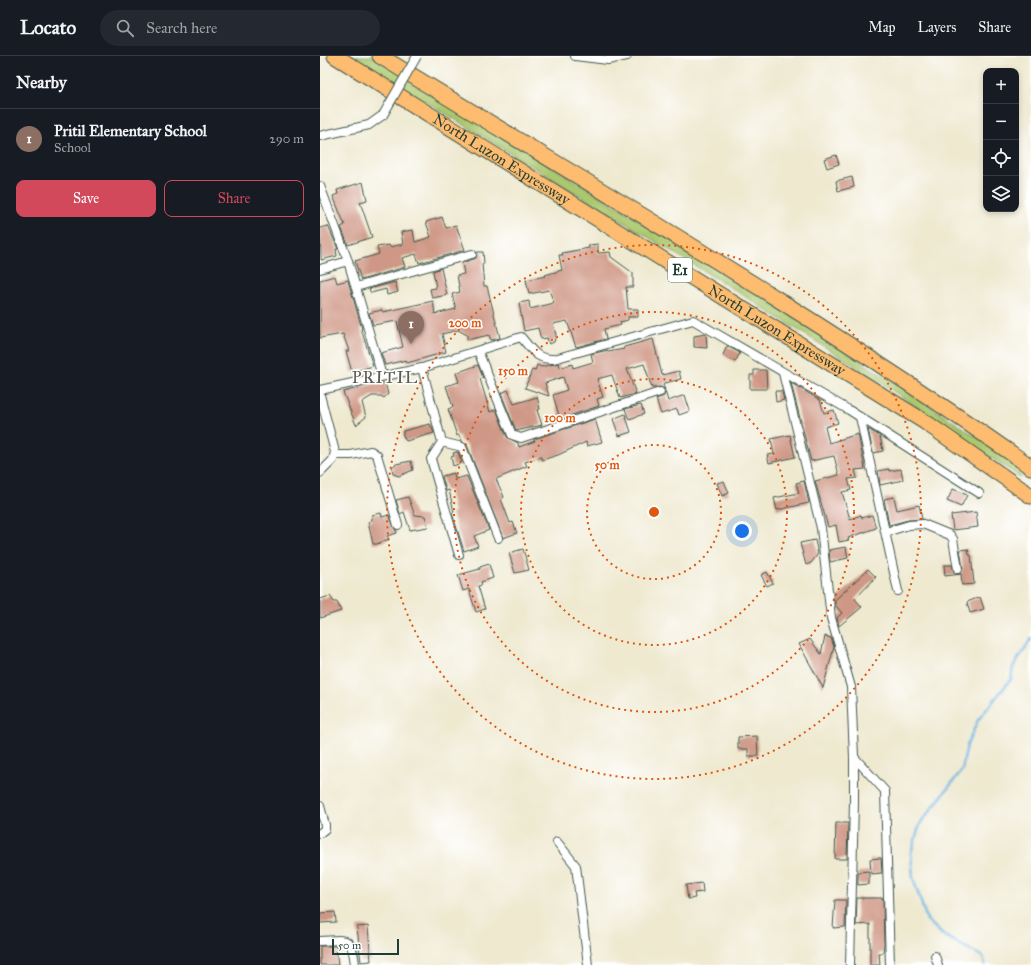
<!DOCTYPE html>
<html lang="en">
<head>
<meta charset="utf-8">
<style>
	:root { --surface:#171b24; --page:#242831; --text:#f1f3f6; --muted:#9ea1a6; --line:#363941; --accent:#d1495b }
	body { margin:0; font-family:"IM FELL Great Primer",serif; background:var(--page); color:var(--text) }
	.controls { position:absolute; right:12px; top:12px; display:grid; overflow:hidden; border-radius:8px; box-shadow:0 2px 6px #0003 }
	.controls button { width:36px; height:36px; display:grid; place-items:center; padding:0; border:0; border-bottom:1px solid var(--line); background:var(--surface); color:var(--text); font:20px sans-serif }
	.scale { position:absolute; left:12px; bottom:10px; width:67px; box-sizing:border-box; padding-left:4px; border:2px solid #1f3d34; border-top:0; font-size:11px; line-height:14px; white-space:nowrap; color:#1f3d34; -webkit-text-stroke:3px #fff; paint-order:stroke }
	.you { position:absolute; left:422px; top:475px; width:14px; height:14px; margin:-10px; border:3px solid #fff; border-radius:50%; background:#1a73e8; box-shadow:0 0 0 6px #1a73e833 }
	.badge { display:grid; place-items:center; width:26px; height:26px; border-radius:50%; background:var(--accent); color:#fff; font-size:13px; font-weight:700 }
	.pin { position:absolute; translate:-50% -33px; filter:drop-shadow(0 1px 2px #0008) }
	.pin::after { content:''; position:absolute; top:21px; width:14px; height:12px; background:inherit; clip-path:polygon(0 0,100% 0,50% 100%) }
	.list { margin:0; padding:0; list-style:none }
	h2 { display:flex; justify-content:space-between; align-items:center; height:52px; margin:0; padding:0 16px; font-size:17px }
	h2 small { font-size:13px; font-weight:400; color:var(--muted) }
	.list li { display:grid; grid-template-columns:26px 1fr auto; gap:12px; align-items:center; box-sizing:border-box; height:60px; padding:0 16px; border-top:1px solid var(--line) }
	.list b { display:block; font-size:15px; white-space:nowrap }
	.list p { margin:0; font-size:13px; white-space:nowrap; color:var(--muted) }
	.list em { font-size:13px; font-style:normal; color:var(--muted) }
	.actions { display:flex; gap:8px; padding:12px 16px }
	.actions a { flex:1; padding:9px 0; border:1px solid var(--accent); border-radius:8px; text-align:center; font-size:14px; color:var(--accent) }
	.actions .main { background:var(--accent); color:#fff }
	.icon { flex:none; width:22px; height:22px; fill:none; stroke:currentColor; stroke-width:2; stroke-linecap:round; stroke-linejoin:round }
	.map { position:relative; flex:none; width:711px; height:909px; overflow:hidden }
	header { display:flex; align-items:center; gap:24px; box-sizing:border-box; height:56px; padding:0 20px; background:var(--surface); border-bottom:1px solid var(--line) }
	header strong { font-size:19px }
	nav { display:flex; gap:22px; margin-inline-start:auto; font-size:14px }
	.search { width:280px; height:36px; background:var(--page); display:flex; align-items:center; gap:10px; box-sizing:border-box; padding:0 14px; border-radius:22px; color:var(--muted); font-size:15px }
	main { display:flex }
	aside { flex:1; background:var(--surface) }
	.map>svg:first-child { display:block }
	.green { fill:#acc86e; stroke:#668251 }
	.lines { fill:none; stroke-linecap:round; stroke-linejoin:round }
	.stream { stroke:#6db4e4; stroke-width:2.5 }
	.building { fill:#cf9785 }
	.minor-casing { stroke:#3e574b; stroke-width:10 }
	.motorway-casing { stroke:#3e574b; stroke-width:17 }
	.minor { stroke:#fff; stroke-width:8 }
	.motorway { stroke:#fdbc70; stroke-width:15 }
	.minor-bridge-casing { stroke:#3e574b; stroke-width:10; stroke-linecap:butt }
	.minor-bridge { stroke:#fff; stroke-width:8 }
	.ring { fill:none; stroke:#de580e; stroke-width:2; stroke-dasharray:2 4 }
	.labels { text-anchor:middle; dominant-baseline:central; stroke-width:3; stroke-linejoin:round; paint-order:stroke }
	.shield { fill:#fff; stroke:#627771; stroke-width:1 }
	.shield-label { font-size:14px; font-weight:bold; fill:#1f3d34 }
	.street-label { font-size:15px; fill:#1f3d34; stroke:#fff }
	.quarter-label { font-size:17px; letter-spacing:1px; fill:#5d5c50; stroke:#fff }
	.centre { fill:#de580e; stroke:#fff; stroke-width:2 }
	.ring-label { font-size:12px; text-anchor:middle; font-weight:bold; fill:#de580e; stroke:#fff; stroke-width:3; stroke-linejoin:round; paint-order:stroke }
</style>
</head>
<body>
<header>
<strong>Locato</strong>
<div class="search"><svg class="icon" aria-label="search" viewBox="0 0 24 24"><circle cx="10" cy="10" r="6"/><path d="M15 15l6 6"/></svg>Search here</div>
<nav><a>Map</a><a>Layers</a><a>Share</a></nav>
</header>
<main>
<aside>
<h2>Nearby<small></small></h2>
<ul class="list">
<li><span class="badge" style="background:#8d6e63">1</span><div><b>Pritil Elementary School</b><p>School</p></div><em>290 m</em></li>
</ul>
<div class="actions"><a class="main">Save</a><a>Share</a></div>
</aside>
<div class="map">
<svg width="711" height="909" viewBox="0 0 711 909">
	<rect width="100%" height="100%" fill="#fff"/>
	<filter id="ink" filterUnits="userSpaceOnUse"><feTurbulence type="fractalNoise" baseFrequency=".025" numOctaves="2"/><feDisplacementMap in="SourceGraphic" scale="8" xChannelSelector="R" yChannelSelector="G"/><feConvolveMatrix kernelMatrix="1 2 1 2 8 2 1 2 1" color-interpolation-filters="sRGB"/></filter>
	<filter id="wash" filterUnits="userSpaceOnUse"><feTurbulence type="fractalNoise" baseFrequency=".012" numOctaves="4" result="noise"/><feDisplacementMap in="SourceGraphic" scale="16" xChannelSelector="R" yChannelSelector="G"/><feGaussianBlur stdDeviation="0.9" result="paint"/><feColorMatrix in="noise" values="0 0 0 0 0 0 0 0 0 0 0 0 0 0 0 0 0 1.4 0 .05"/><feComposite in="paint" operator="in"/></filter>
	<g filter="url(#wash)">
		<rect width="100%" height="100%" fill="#efe9d0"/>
		<path class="green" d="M31,0H52L138,53L417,224L707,414L701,422L554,322L410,231Z"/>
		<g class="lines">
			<path class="stream" d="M665,909L663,901L623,879L607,864L593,822L591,797L600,768L642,714L647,689L658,664L691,623L693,611L711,583"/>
		</g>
		<g id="blocks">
			<g class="building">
				<path d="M516,99L519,108L507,112L504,103Z"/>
				<path d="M532,121L534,131L518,135L516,125Z"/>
				<path d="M43,126L47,144L40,146L52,181L28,189L21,171L25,169L13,140L18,138L17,134Z"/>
				<path d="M122,161L126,172L136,169L145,194L99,207L96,198L82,202L85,211L41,224L35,205L59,198L57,191L69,189L70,191L83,188L81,176L93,174L95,186L111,181L106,166Z"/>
				<path d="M8,170L18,193H16L17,200L1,204L0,172Z"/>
				<path d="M278,188V197L290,196L291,201L313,217V231H306L308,253H318V261H308V264L300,266L301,269L284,273L286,283L256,291L247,265L233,268L236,279L234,286L229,288L227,282L221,283L218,272L204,275L199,247L209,245L210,253L234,247L229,234L209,238L206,224L226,220L225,219L242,214L239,199H243L242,197L269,192V189Z"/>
				<path d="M157,196H163L164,208H162L164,230H167L180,282L171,284L169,279L147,284V279L138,274L122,278L126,296L87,307L86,304L65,309L61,297L83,291L77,265L53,269L49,257L62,254L63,256L113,245L115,258L136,253L132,238L140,236L137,219L144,218L142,207L156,202Z"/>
				<path d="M121,212L127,239L112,242L110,233L116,232L113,215Z"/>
				<path d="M15,220L17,227L28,224L42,273H41L53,310L32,316L26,295H29L23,278L0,282V224Z"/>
				<path d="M75,226L78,236L67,239L66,233L51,237L49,233Z"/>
				<path d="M386,278L387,292L374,291V280Z"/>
				<path d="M333,283L342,319L359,315L361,323L345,327L343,329L345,334L341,331L332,332L324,308L307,313L316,338L300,342L292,319L277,323L283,341L277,343L279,350L240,363L233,339L247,334L243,321L225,327L229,340L205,332L212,314L215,315L217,309L221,311L239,307L240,312L252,308L253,312L273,306L271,298L288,294V296L304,293V291Z"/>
				<path d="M407,290L420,297L415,306L403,299Z"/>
				<path d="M158,309L163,322L160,323L170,356L176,353L187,381L198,387L199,391L215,385L214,383L275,363L282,386L267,390L266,386L238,399L222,404L221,401L205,406L207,410L176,423L184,441L181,443L190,467L193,466L197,477L183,482L147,389L141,385L139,379L137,380L128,353L133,351L126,330L139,326L136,317Z"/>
				<path d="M434,314H446L447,333H430V319H434Z"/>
				<path d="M57,327H65L68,338L64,342L61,340H52L42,346L46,361L36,369L23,336Z"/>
				<path d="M471,327L500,344L504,357L514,354L518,367L505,371L509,387L538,378L545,413L535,414L537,422L528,423L531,434L522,436L530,463L541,459L542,462L552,459L556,472L528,482L529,484L519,486L516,469L508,471L495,425L519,419L514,400L491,405Z"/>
				<path d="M188,334L194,348L217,341L220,353L217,354L222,369L196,375L181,337Z"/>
				<path d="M345,335L348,345L365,339L370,355L359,359L357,353L341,358L336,343L344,340Z"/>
				<path d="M455,335H462L464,344L456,346Z"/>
				<path d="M321,349L324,358L309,363L305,353Z"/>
				<path d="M305,358L311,376L299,380L293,363Z"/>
				<path d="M110,368L114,377L86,385L83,380V375Z"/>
				<path d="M548,373L560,380L563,395L553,397Z"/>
				<path d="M470,379L475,401L449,407L447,399L454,398L451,383Z"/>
				<path d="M138,396L142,407L133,410L131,401L134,400L133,397Z"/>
				<path d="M91,405L93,414L79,420L73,418L72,411L76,408Z"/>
				<path d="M569,413V415L581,413L583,424L560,429L558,415Z"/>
				<path d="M134,417L135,423L147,420L169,474L154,480L158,490L144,495L132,457L134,456L129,434L126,435L122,420Z"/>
				<path d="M404,425L409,437L402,440L397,427Z"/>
				<path d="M484,425L489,447L457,454L454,442L479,437L476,427Z"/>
				<path d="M633,433L647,439L641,451L627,445Z"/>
				<path d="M88,441L95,459L105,460L108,471L90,474L84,456L80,458L76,444Z"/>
				<path d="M574,441L577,454L599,449L602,463L588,464L569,469L564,443Z"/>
				<path d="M656,456L658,471L633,474L631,459Z"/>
				<path d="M61,457L62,461L69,459L77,477L67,480L69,483L57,488H53L48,466L52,464V459Z"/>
				<path d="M495,484L498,498L491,507L486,509L480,487Z"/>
				<path d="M526,491L528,502L510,506L509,494Z"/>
				<path d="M203,493L209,514L195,517L189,497Z"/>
				<path d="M648,493L649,499H651L654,528L642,529L641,518L625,520L624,509H632L634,517H641L643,512L640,494Z"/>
				<path d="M169,508L173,522L161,526L162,529L158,530L165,553L156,556L149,533L143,535L138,519L160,513V511Z"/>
				<path d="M548,513L556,521L535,543L542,551L519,570L517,562L522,557L515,549V544Z"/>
				<path d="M447,516L453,527L447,530L441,519Z"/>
				<path d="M10,540L14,546H17L21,555L0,562V543Z"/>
				<path d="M660,541L664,553L650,557L647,546Z"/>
				<path d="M505,580L511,582L514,591L503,632L479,588L490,583L501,598Z"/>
				<path d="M437,680L438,700H428V693H418V681Z"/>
				<path d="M516,767H528L527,803H515Z"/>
				<path d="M561,802L562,817L551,818L550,803Z"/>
				<path d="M549,815V828L538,829V816Z"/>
				<path d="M382,827L383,836L374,837L375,842L368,843L366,829Z"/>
				<path d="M537,842H563L564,887L563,897H559L560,909H550V868L536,869Z"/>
				<path d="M515,844H526L525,871L513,872Z"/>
				<path d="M15,856L16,866L0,867V857Z"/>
				<path d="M48,870L51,905L41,906L37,871Z"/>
				<path d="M0,890H16L18,909H0Z"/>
			</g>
		</g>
	</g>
	<g filter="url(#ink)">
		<use href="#blocks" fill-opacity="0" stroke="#3e574b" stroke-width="1"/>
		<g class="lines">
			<defs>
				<g id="minor">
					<path d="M255,0L288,4L307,0"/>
					<path d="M0,80L49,69L63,59"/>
					<path d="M0,130L28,205L62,320"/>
					<path d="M0,213L28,205"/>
					<path d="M36,231L152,198"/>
					<path d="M158,295L192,379L201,382L340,336"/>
					<path d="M102,312L122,386L111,403L139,499"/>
					<path d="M463,317L501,472L511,562L531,631L534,701V746L530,909"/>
					<path d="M0,334L102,312L201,281C212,294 217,304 234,303L373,264L529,354L659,437"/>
					<path d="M0,339L15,396L13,404L0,417"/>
					<path d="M540,361L578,535"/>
					<path d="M122,386L142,391L178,482"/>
					<path d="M15,399H31L51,395L57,399L78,469"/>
					<path d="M566,476L589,469L603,468L630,479L633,483L638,513"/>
					<path d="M534,701L565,735L570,909"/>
					<path d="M0,750L5,769V773L0,777"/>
					<path d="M237,786L256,810L268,909"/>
					<path d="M0,885C27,884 32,879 35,909"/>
					<path d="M615,900L618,909"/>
				</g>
				<g id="motorway">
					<path id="s1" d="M15,0L605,366L711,440"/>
					<path d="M60,0C279,134 501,263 711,411"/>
				</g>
			</defs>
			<use href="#minor" class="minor-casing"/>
			<use href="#motorway" class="motorway-casing"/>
			<use href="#minor" class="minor"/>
			<use href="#motorway" class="motorway"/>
			<defs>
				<path id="minor-bridge" d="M63,59L97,0"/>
			</defs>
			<use href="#minor-bridge" class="minor-bridge-casing"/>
			<use href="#minor-bridge" class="minor-bridge"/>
		</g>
	</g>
	<g class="ring">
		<circle cx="334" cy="456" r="67"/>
		<circle cx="334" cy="456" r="133"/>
		<circle cx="334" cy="456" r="200"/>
		<circle cx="334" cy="456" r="267"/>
	</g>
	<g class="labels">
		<rect class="shield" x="348" y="202" width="24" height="24" rx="3"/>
		<g class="shield-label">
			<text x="360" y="214">E1</text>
		</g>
		<g class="street-label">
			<text stroke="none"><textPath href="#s1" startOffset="196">North Luzon Expressway</textPath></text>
			<text stroke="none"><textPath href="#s1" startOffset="520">North Luzon Expressway</textPath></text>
		</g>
		<g class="quarter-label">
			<text x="65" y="321">PRITIL</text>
		</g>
	</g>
	<circle cx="334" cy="456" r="6" class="centre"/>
	<g class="ring-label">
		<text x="145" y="271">200 m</text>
		<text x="193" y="319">150 m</text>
		<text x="240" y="366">100 m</text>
		<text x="287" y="413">50 m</text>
	</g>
</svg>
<div class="controls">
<button>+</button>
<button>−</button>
<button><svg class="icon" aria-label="locate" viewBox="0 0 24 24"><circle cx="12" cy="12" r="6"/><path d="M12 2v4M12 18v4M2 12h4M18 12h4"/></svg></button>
<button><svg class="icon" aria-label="layers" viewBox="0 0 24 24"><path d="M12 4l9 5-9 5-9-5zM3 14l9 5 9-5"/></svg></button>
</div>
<div class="scale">50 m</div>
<div class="you"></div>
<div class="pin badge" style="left:91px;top:288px;background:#8d6e63">1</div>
</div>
</main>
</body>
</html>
